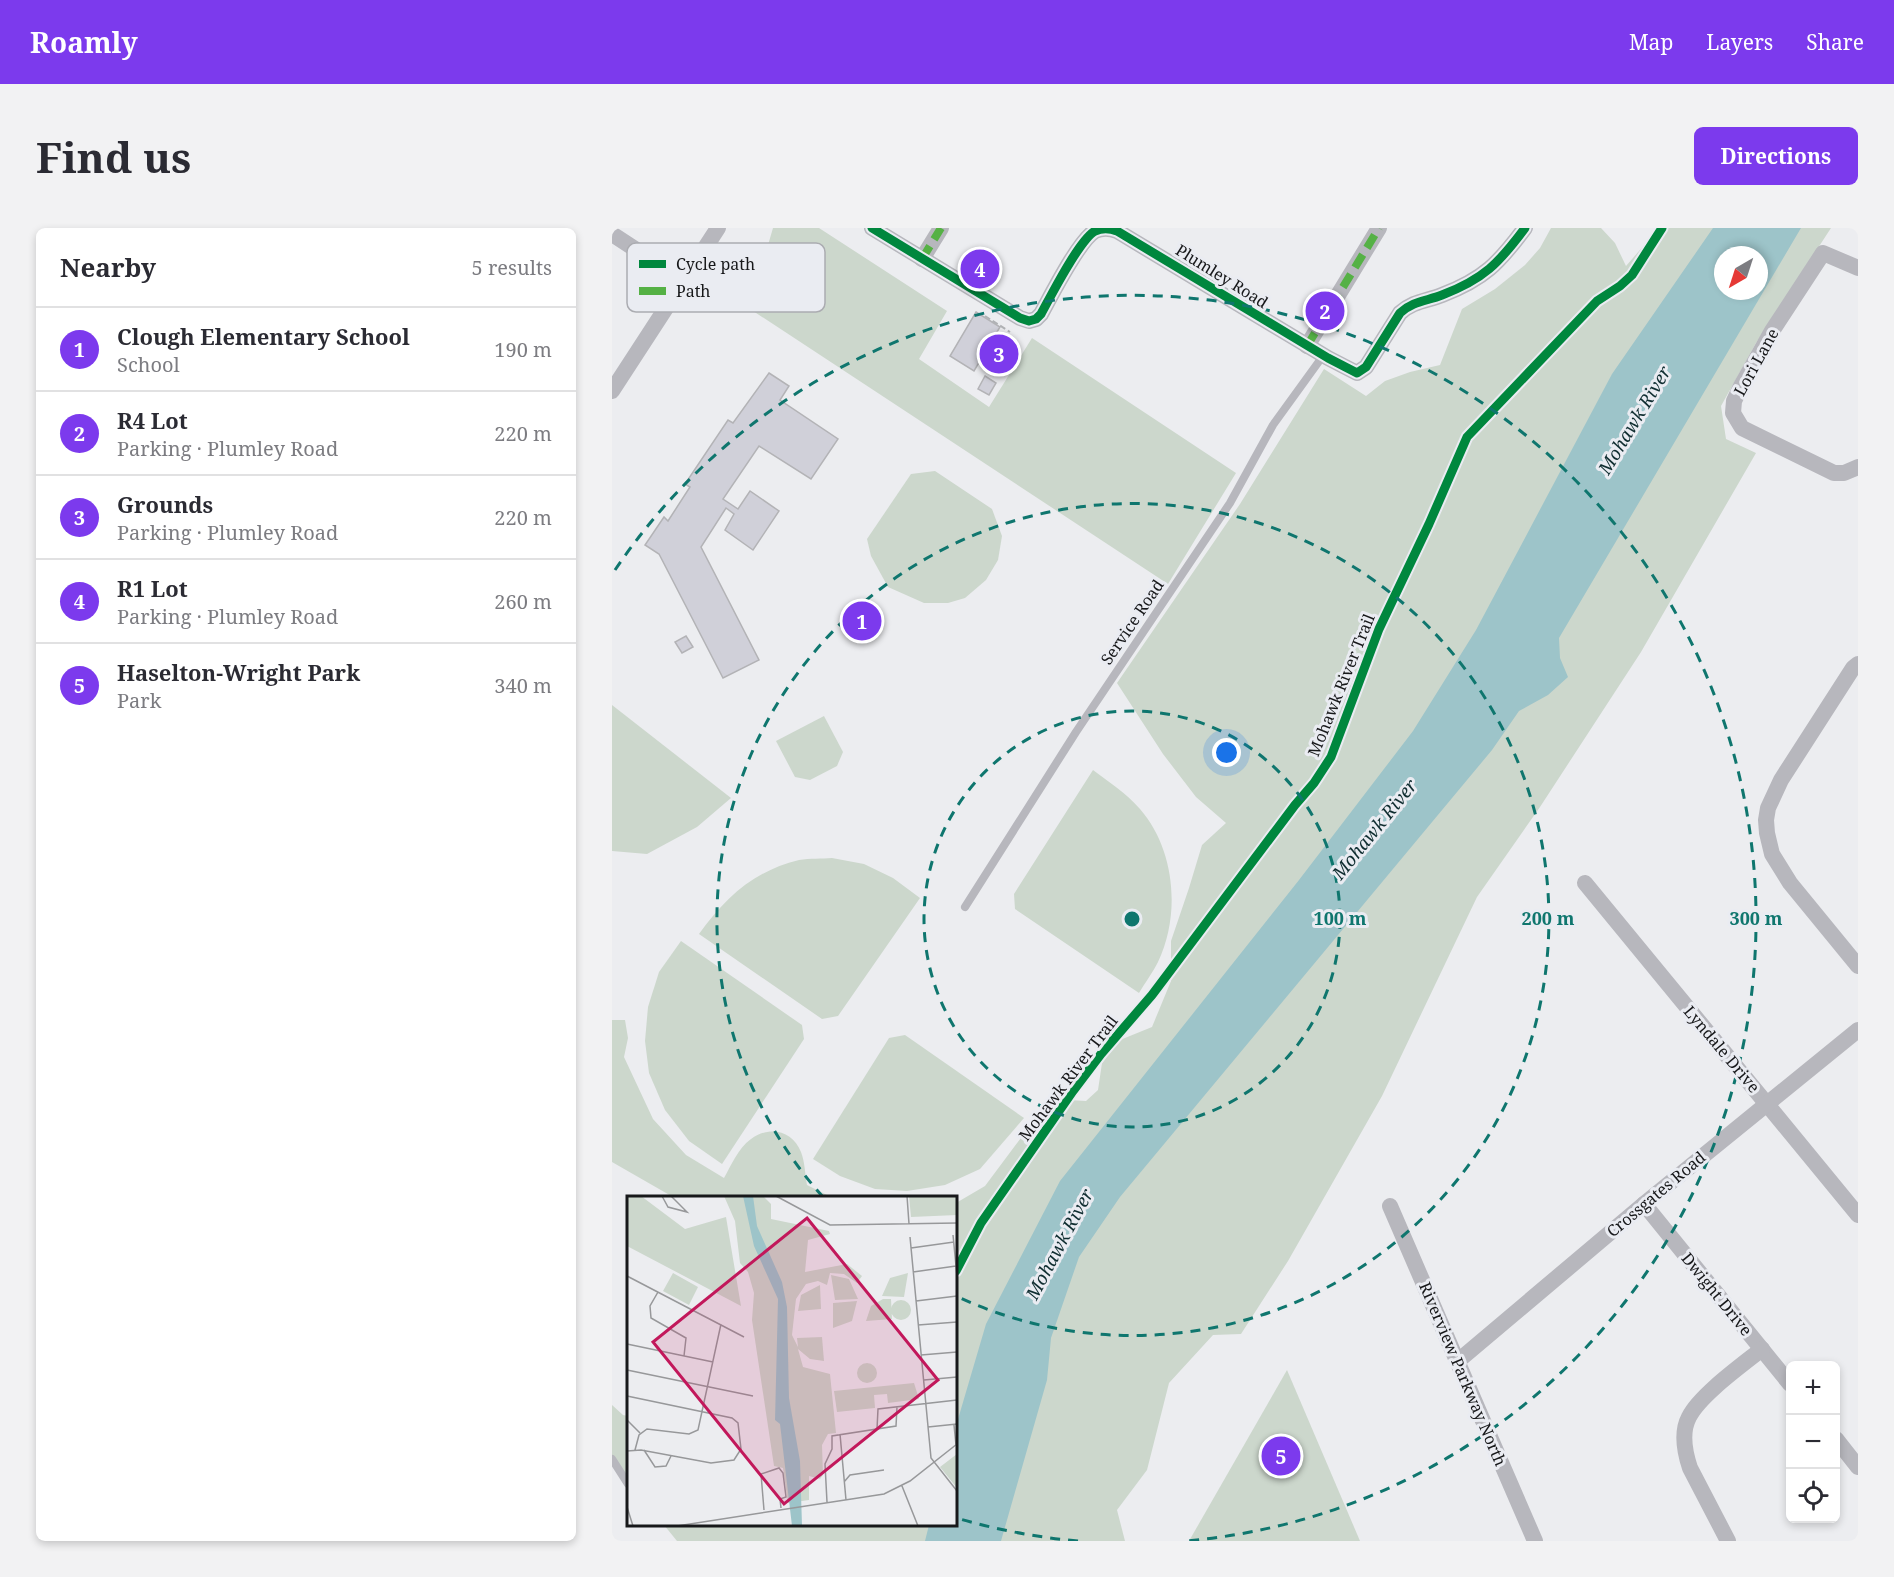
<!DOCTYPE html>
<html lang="en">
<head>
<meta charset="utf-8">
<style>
	:root { --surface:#fff; --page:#f2f2f3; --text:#2b2b33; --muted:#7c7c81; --line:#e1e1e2; --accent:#7c3aed }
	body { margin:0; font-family:"Noto Serif",serif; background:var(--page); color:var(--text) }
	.controls { position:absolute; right:18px; bottom:18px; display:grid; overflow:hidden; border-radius:9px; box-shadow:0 3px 9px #0003 }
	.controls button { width:54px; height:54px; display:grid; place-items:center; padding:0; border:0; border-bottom:2px solid var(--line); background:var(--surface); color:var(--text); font:30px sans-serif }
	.compass { position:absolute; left:1102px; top:18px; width:54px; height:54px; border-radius:50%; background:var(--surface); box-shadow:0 3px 9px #0003; rotate:219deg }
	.you { position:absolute; left:615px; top:525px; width:21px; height:21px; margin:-15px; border:4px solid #fff; border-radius:50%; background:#1a73e8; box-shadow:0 0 0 9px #1a73e833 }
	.badge { display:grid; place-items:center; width:39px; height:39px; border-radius:50%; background:var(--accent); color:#fff; font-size:20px; font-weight:700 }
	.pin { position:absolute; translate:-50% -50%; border:3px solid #fff; box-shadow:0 2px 6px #0006 }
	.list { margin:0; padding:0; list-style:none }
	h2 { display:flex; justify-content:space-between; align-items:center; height:78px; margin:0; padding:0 24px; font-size:26px }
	h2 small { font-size:20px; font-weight:400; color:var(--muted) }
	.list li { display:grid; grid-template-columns:39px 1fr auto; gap:18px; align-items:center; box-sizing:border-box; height:84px; padding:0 24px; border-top:2px solid var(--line) }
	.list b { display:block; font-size:22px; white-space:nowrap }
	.list p { margin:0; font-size:20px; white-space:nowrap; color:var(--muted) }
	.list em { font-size:20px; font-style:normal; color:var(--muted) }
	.icon { flex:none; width:33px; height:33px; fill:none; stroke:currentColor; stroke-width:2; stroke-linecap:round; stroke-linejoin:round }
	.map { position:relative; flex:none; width:1246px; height:1313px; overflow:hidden; border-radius:9px }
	header { display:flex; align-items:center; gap:36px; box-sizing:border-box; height:84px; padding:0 30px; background:var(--accent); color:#fff }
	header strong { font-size:28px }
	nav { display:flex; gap:33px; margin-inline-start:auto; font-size:21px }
	.intro { display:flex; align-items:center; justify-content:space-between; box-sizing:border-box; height:144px; padding:0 36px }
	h1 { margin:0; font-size:42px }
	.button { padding:15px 27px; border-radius:9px; background:var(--accent); color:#fff; font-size:21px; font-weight:700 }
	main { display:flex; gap:36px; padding:0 36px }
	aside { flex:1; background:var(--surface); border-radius:9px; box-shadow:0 3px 9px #0003 }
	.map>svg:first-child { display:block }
	.green { fill:#ccd7cc; fill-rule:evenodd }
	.water { fill:#9dc4c9; fill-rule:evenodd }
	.building { fill:#d0d0d9; stroke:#b3b3b6; stroke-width:1.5 }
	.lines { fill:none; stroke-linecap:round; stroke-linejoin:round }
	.path { stroke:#b0b2b5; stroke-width:2; stroke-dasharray:6 3; stroke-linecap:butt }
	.service { stroke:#b7b7bd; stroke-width:8 }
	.minor { stroke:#b7b7bd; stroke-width:16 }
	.quiet { stroke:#55b145; stroke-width:8; stroke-dasharray:15 8; stroke-linecap:butt }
	.cycleway-casing { stroke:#eaecf2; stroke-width:13 }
	.cycleway { stroke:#00873e; stroke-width:9 }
	.ring { fill:none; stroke:#0f766e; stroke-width:3; stroke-dasharray:10 8 }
	.labels { text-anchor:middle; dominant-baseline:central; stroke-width:6; stroke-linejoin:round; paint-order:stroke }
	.street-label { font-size:16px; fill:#17181a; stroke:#eaecf2 }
	.water-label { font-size:18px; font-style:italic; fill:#102e31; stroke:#eaecf2 }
	.inset-road { fill:none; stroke:#97989a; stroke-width:1.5 }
	.view { fill:#c2185b; fill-opacity:0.15; stroke:#c2185b; stroke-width:3 }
	.inset-edge { fill:none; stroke:#17181a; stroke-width:3 }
	.key { fill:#eaecf2; stroke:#abacb1; stroke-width:1.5 }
	.key-label { font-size:16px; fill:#17181a }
	.centre { fill:#0f766e; stroke:#eaecf2; stroke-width:3 }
	.ring-label { font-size:18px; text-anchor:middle; font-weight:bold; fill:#0f766e; stroke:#eaecf2; stroke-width:6; stroke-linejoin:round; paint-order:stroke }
</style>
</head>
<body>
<header>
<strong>Roamly</strong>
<nav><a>Map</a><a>Layers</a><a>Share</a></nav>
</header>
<div class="intro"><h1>Find us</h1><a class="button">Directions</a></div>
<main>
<aside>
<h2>Nearby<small>5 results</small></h2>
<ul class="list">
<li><span class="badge">1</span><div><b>Clough Elementary School</b><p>School</p></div><em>190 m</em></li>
<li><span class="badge">2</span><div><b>R4 Lot</b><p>Parking · Plumley Road</p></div><em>220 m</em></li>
<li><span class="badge">3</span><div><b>Grounds</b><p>Parking · Plumley Road</p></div><em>220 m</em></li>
<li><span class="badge">4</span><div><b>R1 Lot</b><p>Parking · Plumley Road</p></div><em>260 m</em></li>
<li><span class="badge">5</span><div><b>Haselton-Wright Park</b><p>Park</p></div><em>340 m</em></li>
</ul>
</aside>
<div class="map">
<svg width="1246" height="1313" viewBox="0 0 1246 1313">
	<rect width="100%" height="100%" fill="#ecedf0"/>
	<g class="green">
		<path d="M161,0H207L335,83L307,131L377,179L420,110L624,245L556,356L129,75L140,44L156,17Z"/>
		<path d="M939,0H989L1003,15L1014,38L1047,0H1219L1144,115L1109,178L1114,211L1144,225L1029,424L928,579L865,669L770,868L676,1033L629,1106L601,1107L557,1155L535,1242L505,1282L513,1313H65L52,1297L344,1296V975L373,958L438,871L474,873L486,862L490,835L508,812L540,799L559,753V713L577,660L590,617L614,595L584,569L551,526L505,455L628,276L712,141L754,168L773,153L798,144L828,137L850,81L883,61L913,37L928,20ZM1111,27H1147V63H1111Z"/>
		<path d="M323,243L380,281L390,308L386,332L374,352L353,370L336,375H312L276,359L259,328L255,311L299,246Z"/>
		<path d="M0,477L119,570L85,599L35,626L0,623Z"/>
		<path d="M212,488L231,524L225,538L198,552L183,549L164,513Z"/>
		<path d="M481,542C497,554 514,565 528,581C563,621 569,686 546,734C541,744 533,755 527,765L403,681L402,666Z"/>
		<path d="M220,630L252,636L281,650L308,670L226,788L210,791L87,706C114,669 142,643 187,632C198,630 210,631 220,630Z"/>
		<path d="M69,713L190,797L192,811L110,936L77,913L53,882L37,845L33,813L36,779L47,744Z"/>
		<path d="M0,792H13L16,810L12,829L41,891L74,927L112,950C119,938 126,920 139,911C158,897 181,903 189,924C193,934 193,947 195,957L219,969H61L0,934Z"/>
		<path d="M293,807L412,890L368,941L333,957L295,963L263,961L228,948L201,931L277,810Z"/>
		<path d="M675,1142L748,1313H577Z"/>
		<path d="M0,1177L11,1187L16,1188V1250L0,1232Z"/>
	</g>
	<path class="water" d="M1101,0H1189L947,410L948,430L956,449L936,467L907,483L880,522L508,969L467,1029L439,1110L435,1152L389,1313H313L317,1297L344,1296V1198L374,1096L448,953L687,652L801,503L864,402L1000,146ZM1111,27H1147V63H1111Z"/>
	<g class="building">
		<path d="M364,84L388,99L362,143L338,128Z"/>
		<path d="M157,145L177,158L168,172L226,211L199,251L147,218L111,271L126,281L138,263L167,283L141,322L113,302L122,286L114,280L89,319L147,432L111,450L47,326L33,317L52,289L56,293L78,259L73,256L116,192L121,195Z"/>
		<path d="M373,148L384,155L377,167L366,161Z"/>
		<path d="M74,408L81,419L70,425L63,414Z"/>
	</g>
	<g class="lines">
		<path class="path" d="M373,88L398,104"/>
		<g class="service">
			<path d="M353,679L464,504L618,275L661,197L708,132L715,130"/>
			<path d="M0,1231L16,1256"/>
		</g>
		<g class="minor">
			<path d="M260,0L408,90L417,93L424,91L429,86C439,68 467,12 483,3C490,0 497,0 505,3L716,130L745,145L754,139L788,85C801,73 815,73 830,67C872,51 887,35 913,0"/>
			<path d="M0,6L72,53"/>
			<path d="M310,31L329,0"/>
			<path d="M1246,40L1211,25L1160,103L1129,158L1122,173L1121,185L1130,200L1222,245H1232L1246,239"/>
			<path d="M695,118L767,0"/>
			<path d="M0,163L106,0"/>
			<path d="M1246,436L1241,440L1169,552L1156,580L1154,592L1155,605L1160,626L1178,655L1246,738"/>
			<path d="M973,655L1246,987"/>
			<path d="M1032,976L1178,1156"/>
			<path d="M778,978L923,1313"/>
			<path d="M846,1133L1032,976L1246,802"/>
			<path d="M1224,1211L1246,1239"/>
			<path d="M1116,1313L1078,1240C1073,1225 1069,1204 1077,1189C1088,1167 1130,1137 1150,1121"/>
		</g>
		<g class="quiet">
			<path d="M310,31L329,0"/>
			<path d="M695,118L767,0"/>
		</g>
		<defs>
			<g id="cycleway">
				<path d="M260,0L408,90L417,93L424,91L429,86C439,68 467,12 483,3C490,0 497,0 505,3L716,130L745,145L754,139L788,85C801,73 815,73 830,67C872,51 887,35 913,0"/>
				<path d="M344,1043L369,995L461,863L489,826L540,767L683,577L702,555L719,529L767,401L817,296L855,209L985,73L1008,58L1020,47L1050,0"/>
			</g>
		</defs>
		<use href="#cycleway" class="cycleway-casing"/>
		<use href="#cycleway" class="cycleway"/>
	</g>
	<g class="ring">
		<circle cx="520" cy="691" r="208"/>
		<path d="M211 969A416 416 0 1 1 344 1068"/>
		<path d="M466 1313A624 624 0 0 1 348 1291M3 342A624 624 0 1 1 574 1313"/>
	</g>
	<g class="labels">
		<g class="street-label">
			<text transform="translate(610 48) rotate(32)">Plumley Road</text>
			<text transform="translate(1144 134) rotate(-61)">Lori Lane</text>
			<text transform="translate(520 394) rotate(-56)">Service Road</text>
			<text transform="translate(729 457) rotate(-68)">Mohawk River Trail</text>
			<text transform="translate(1110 821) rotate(50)">Lyndale Drive</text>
			<text transform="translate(456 850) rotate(-53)">Mohawk River Trail</text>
			<text transform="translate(1044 966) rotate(-40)">Crossgates Road</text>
			<text transform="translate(1105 1066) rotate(51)">Dwight Drive</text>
			<text transform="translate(851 1146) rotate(67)">Riverview Parkway North</text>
		</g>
		<g class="water-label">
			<text transform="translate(1022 192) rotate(-59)">Mohawk River</text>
			<text transform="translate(762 601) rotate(-51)">Mohawk River</text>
			<text transform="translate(447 1016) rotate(-62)">Mohawk River</text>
		</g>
	</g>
	<g transform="translate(15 968)">
		<rect width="330" height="330" fill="#ecedf0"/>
		<path d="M0,0H14L58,33L99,21L114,110L0,50ZM97,0H136L144,8V23L202,35L203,38L181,44L178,76L220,68L235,80L230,87L217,78L203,77L200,89L191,85L179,88L169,103L165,139L171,151L170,142L195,141L197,165L183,163L171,153L176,171L203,178L209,237L201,238L195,249L196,279L193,283L182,280V304L161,307L156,272L147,270L125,124L127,97L121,76L113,67L108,25ZM282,0H330V19L284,21ZM46,77L71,91L62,109L36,95ZM281,77L277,101L255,100L263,82ZM204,79L222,83L231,103L208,104ZM193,89L194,113L171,115L174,99ZM256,103H264L265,123L239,125L244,110ZM264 114a10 10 0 1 1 20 0a10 10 0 1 1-20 0ZM230,105L225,125L206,132V107ZM230 177a10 10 0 1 1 20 0a10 10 0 1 1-20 0ZM287,187L292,203L261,207L260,198L247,199L248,212L210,216L207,195ZM330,258V292L313,271Z" fill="#ccd7cc"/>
		<path d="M116,0H126L130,30L155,86L160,111L162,202L173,265L175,330H165L153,228L148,224L151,103L127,50Z" fill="#9dc4c9"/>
		<path class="inset-road" d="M35,0L41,11L60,16L44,0M149,0L203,29L330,27M280,0L282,28M326,39L330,80M283,41L304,262L330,295M284,52L327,46M286,76L329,70M0,80L117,141M31,96L23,110L24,122L59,142L57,160M289,105L330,100M291,129L330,126M0,148L86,166M294,159L330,156M0,174L126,200M297,184L330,181M0,200L105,222L111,227L114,253L107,264L84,267L14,254L0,255M0,224L13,237M327,229L329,249M301,231L330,228M250,233L251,213L330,204M213,238L219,304M8,254L12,239L20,233L62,238L71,234L94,128M17,254L28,271L39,270L44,260M217,286L223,279L257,274M275,290L291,330M200,306L198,268L205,253V240L269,230L270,211M0,311L6,330M137,314L134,278L152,272L156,277L159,301L153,303L154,312M50,330L257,298L283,285L330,248"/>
		<path class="view" d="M180,22L311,184L157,308L26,146Z"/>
		<rect width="330" height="330" class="inset-edge"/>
	</g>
	<rect x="15" y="15" width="198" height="69" rx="9" class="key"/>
	<rect x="27" y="32" width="27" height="8" fill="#00873e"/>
	<rect x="27" y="59" width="27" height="8" fill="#55b145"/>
	<g class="key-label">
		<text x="64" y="42">Cycle path</text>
		<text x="64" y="69">Path</text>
	</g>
	<circle cx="520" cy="691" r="9" class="centre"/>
	<g class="ring-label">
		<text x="728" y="697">100 m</text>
		<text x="936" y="697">200 m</text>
		<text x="1144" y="697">300 m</text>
	</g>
</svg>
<div class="controls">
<button>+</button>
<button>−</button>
<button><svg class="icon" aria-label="locate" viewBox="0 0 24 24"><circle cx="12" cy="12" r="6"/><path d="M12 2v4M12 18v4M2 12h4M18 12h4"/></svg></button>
</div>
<svg class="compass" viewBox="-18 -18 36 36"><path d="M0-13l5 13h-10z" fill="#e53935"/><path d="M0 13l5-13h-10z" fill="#7c7c81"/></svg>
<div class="you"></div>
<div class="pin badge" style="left:250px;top:393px">1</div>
<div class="pin badge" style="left:713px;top:83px">2</div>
<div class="pin badge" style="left:387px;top:126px">3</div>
<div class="pin badge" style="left:368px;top:41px">4</div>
<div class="pin badge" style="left:669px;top:1228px">5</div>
</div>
</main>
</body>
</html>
